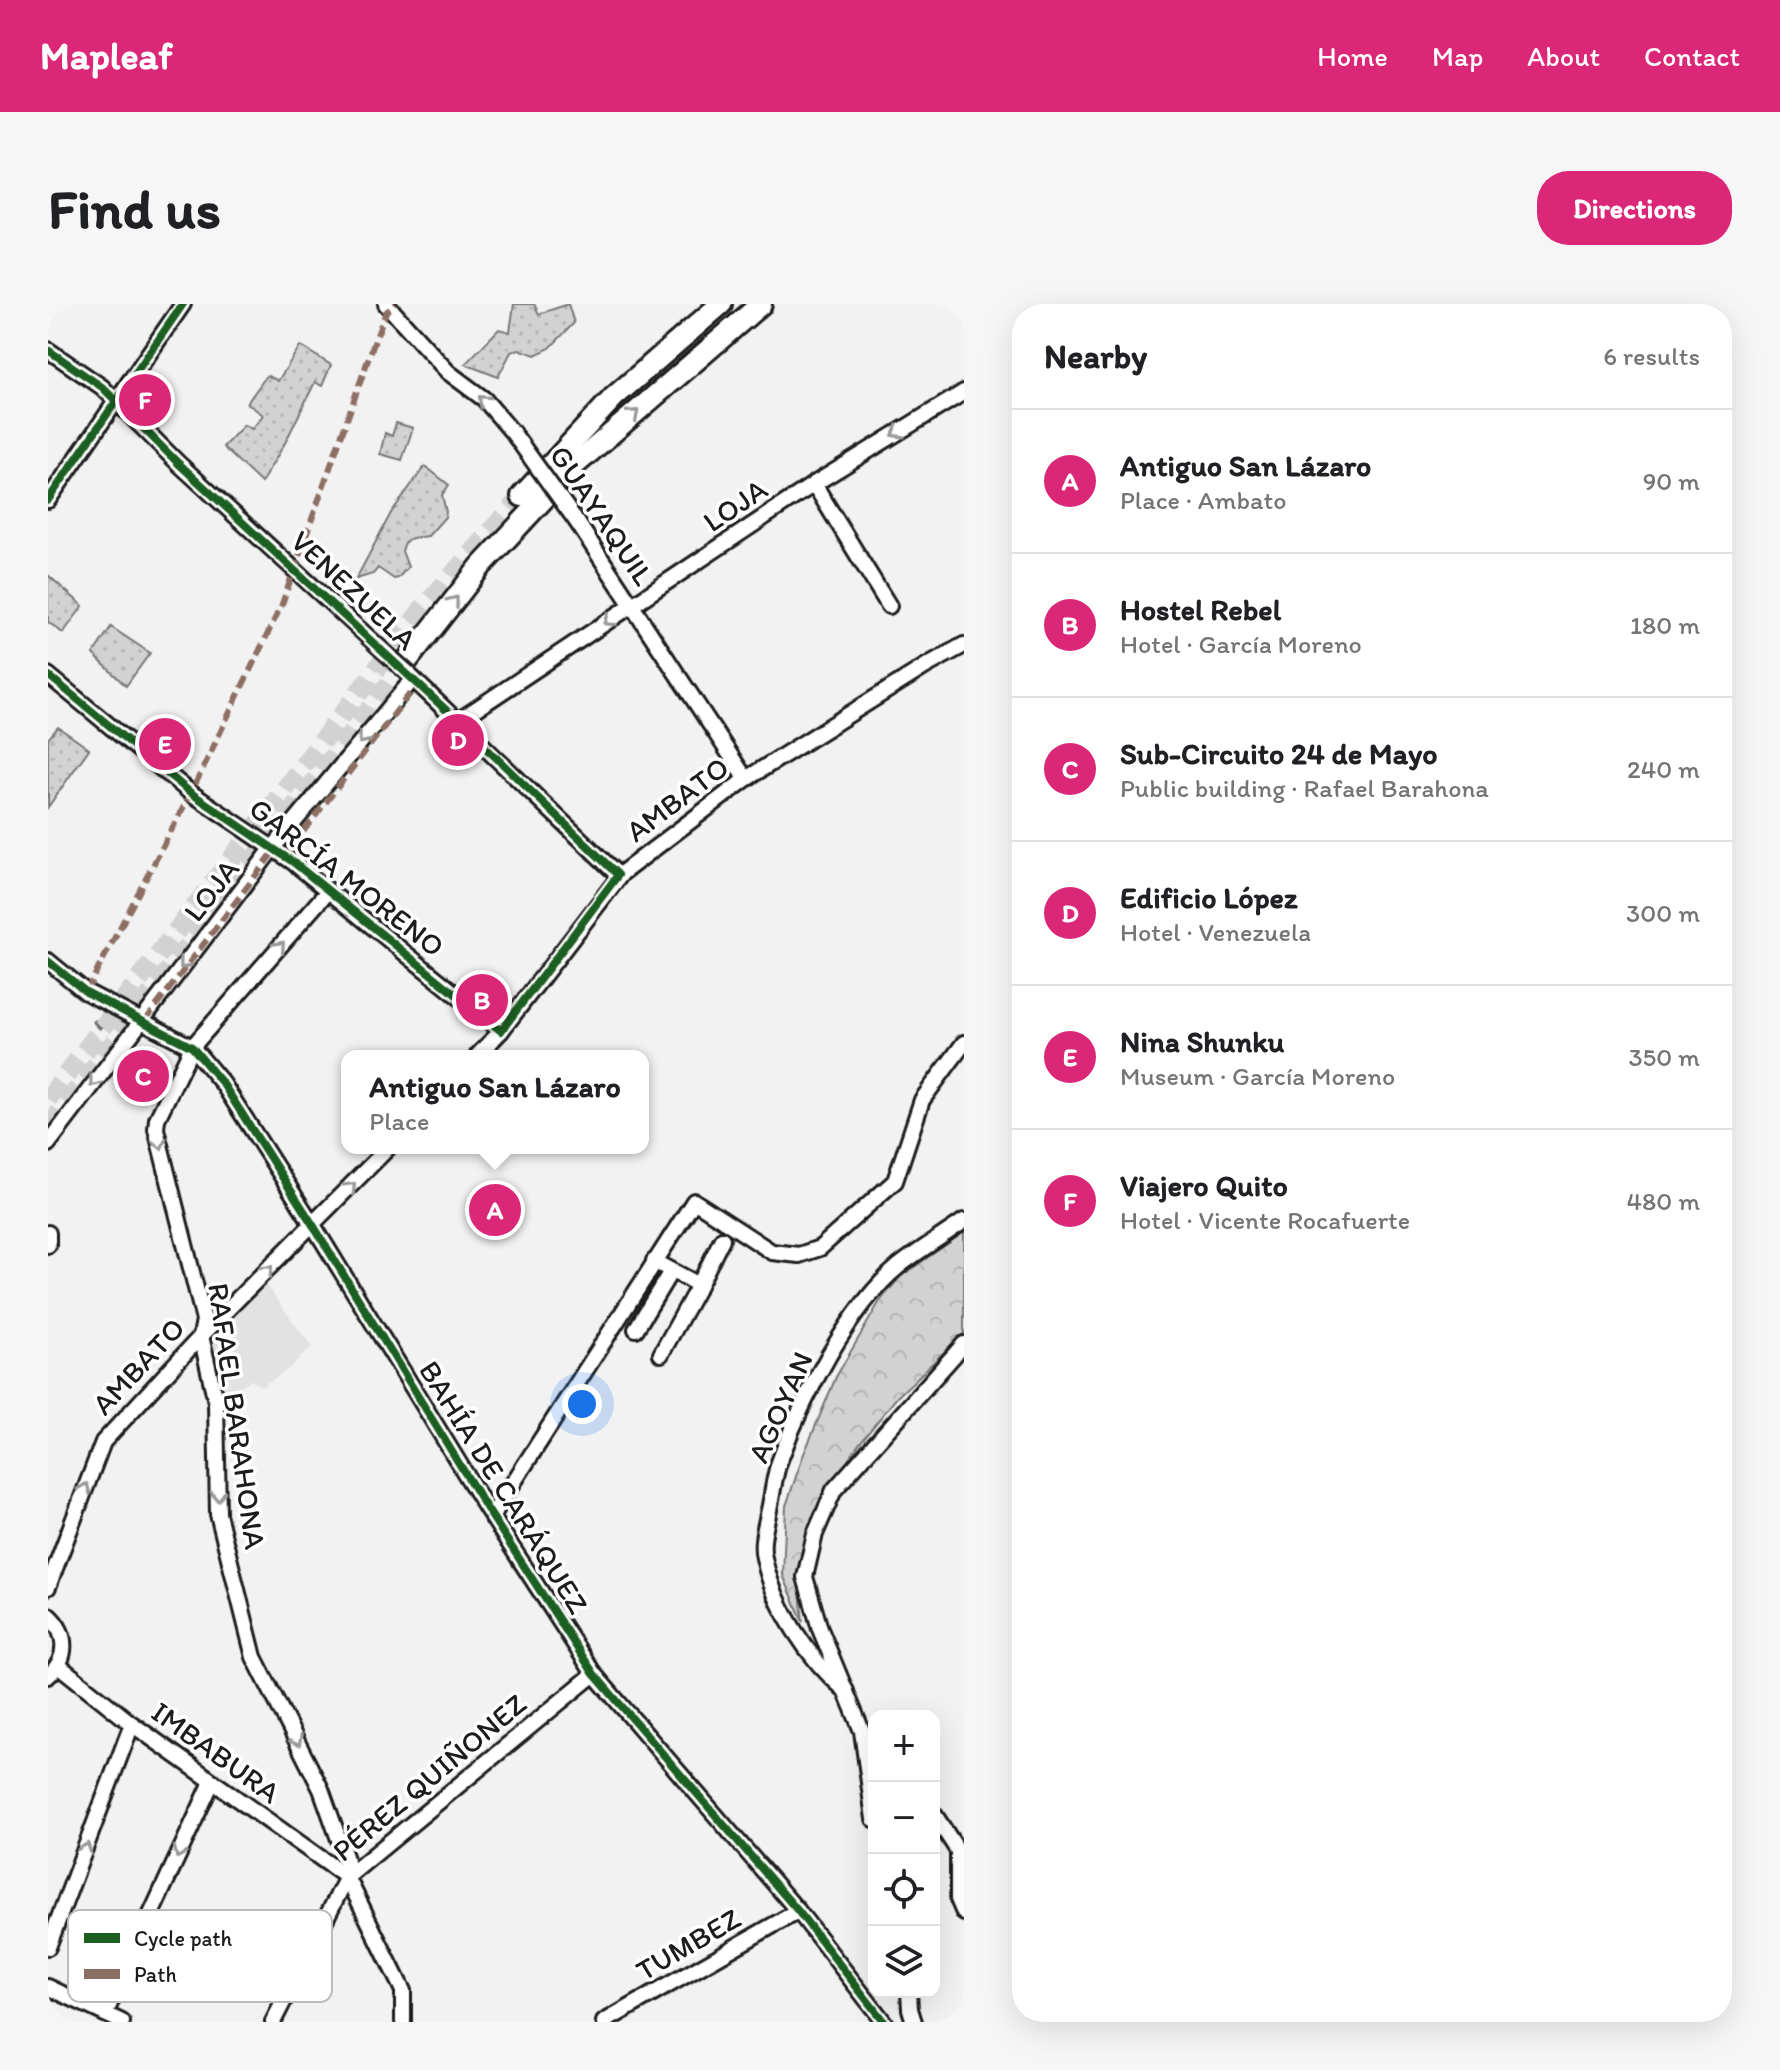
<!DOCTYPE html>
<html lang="en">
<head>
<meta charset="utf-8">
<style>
	:root { --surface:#fff; --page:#f6f6f6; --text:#202124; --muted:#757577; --line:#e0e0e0; --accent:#db2777 }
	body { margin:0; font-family:Itim,sans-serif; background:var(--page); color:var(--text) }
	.controls { position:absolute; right:24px; bottom:24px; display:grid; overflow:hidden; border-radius:16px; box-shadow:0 8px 32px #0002 }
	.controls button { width:72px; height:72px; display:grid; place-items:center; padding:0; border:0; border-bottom:2px solid var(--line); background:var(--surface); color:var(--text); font:40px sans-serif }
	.you { position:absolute; left:534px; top:1100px; width:28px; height:28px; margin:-20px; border:6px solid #fff; border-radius:50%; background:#1a73e8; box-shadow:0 0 0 12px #1a73e833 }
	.badge { display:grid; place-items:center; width:52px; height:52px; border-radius:50%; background:var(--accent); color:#fff; font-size:26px; font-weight:700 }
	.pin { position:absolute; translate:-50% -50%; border:4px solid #fff; box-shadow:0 2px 8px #0006 }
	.popup { position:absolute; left:293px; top:746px; width:308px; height:104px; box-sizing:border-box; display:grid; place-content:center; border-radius:16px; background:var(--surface); filter:drop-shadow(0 2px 6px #0005); font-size:26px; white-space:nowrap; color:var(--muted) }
	.popup b { font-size:30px; color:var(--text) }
	.popup::after { content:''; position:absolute; left:50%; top:100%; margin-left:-16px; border:16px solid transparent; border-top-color:var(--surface) }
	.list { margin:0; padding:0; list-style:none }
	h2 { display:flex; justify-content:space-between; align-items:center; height:104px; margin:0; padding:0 32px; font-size:34px }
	h2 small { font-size:26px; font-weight:400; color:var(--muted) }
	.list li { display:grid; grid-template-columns:52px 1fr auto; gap:24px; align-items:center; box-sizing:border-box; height:144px; padding:0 32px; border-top:2px solid var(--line) }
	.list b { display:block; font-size:30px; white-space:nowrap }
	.list p { margin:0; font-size:26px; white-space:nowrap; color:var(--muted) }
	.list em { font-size:26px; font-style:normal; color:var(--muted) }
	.icon { flex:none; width:44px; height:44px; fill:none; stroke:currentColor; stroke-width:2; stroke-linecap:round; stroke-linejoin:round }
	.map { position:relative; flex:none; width:916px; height:1718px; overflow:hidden; border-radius:32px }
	header { display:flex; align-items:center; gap:48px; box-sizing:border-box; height:112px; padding:0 40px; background:var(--accent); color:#fff }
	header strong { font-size:38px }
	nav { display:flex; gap:44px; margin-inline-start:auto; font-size:28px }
	.intro { display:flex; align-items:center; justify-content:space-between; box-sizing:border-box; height:192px; padding:0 48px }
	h1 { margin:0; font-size:56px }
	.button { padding:20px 36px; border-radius:32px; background:var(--accent); color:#fff; font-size:28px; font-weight:700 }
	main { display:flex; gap:48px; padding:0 48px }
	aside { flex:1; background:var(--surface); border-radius:32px; box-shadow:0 8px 32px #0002 }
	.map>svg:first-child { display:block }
	.built { fill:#e2e2e2 }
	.grass { fill:url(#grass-dots); stroke:#777; stroke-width:2 }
	.park { fill:url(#park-crowns); stroke:#777; stroke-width:2 }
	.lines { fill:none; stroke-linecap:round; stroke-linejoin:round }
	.stream { stroke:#707070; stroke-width:5 }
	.secondary-tunnel { stroke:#d2d2d2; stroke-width:20; stroke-dasharray:20 10; stroke-linecap:butt }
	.minor-casing { stroke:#1c1c1c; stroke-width:20 }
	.secondary-casing { stroke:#1c1c1c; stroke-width:26 }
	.minor { stroke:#fff; stroke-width:14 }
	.secondary { stroke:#fff; stroke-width:20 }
	.minor-bridge-casing { stroke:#1c1c1c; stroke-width:20; stroke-linecap:butt }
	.minor-bridge { stroke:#fff; stroke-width:14 }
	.quiet { stroke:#8d6e63; stroke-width:6; stroke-dasharray:12 6; stroke-linecap:butt }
	.cycleway-casing { stroke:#fff; stroke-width:13 }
	.cycleway { stroke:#1b5e20; stroke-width:8 }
	.oneway { stroke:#999 }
	.labels { text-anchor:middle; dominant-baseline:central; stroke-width:7; stroke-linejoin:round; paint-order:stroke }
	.street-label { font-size:30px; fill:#1c1c1c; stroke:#fff }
	.key { fill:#fff; stroke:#bbb; stroke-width:2 }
	.key-label { font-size:22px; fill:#1c1c1c }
</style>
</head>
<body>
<header>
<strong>Mapleaf</strong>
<nav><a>Home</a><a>Map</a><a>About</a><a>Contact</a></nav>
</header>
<div class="intro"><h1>Find us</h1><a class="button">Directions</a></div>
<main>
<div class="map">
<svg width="916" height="1718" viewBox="0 0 916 1718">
	<defs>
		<pattern id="grass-dots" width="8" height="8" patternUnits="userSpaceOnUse" patternTransform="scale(2)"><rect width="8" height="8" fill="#d2d2d2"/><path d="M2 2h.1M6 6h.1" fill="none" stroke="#b4b4b4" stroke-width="1.8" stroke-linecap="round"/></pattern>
		<pattern id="park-crowns" width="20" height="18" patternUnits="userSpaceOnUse" patternTransform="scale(2)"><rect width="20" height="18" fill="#d2d2d2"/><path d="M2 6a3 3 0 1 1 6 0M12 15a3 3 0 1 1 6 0" fill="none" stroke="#b4b4b4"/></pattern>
	</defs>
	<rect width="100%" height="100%" fill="#f2f2f2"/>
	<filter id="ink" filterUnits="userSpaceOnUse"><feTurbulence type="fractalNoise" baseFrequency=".0125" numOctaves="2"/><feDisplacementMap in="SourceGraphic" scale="16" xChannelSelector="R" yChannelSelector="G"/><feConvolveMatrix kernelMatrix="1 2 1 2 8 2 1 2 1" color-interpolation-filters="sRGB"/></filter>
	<g filter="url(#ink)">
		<path class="built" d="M218,981L264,1043L241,1065L213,1083L204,1076L170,1093L162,1033Z"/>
		<g class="grass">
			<path d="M466,0H486L491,10L520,0L526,19L502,44L487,51L471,45L463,48L450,73L417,60L451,25L462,28Z"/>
			<path d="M252,42L283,61L274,82L267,78L237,139L213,179L175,143L196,121L204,125L215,111L199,99L219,71L230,77Z"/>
			<path d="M348,119L365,124L354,156L332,150L337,129L344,132Z"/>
			<path d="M377,162L401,181L394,191L398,208L397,213L380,232L364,234L357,238L354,247L360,263L350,274L346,275L330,264L325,270L308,275L343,209Z"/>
			<path d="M0,271L35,302L15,329L0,318Z"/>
			<path d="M63,323L102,349L78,382L45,350Z"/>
			<path d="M10,423L41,445L0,503V435Z"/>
		</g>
		<path class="park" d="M916,928V1029L849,1093L811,1140L778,1190L751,1277L755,1318L735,1271L738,1202L755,1152L788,1073L832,997L852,973Z"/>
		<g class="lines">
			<g class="stream">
				<path d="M47,718L52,723"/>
				<path d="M0,788L2,790"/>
			</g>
			<g class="secondary-tunnel">
				<path d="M0,795L374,306L474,192"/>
				<path d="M0,824L358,358"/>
			</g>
			<defs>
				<g id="minor">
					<path d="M338,0L400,68L436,95L465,129"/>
					<path d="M0,46L54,83L130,159L333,345"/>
					<path d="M766,180L841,302"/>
					<path d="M0,196L135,0"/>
					<path d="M529,218L698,475"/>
					<path d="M0,371L143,489L245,558L453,727"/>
					<path d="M361,371L570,571"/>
					<path d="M410,417L766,180L916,88"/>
					<path d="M280,587L144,743L109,815L108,825L156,1016L153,1032L168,1098L170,1210L206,1353L273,1485L299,1558V1573L355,1687V1718"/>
					<path d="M0,657L38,688L144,743L175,780L265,921L439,1205L546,1370L750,1607L836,1718"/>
					<path d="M429,752L453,727L574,569L698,475L878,362L916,341"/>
					<path d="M0,840L224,545L365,375"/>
					<path d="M0,929V941"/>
					<path d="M606,957L651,981L613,1050"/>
					<path d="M651,981L674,935"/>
					<path d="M588,1025L623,967"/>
					<path d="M444,1212L646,897L724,948L751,951L772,944L847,877L874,796L916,739"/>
					<path d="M0,1283L55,1138L153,1032L340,844"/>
					<path d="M0,1311C20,1329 21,1354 0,1372"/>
					<path d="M10,1361L84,1420L299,1573"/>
					<path d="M798,1387C761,1356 726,1303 716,1254C712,1239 718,1221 721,1206C725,1189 726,1169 733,1153C755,1093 801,1003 851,962C871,946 895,932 916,917"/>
					<path d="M886,1510L910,1547V1595L916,1609"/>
					<path d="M826,1515L814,1427L772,1325L757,1273L767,1230L786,1186L916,1040"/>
					<path d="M0,1643L84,1420"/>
					<path d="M0,1683L74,1718"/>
					<path d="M861,1688L862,1705L866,1718"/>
					<path d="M57,1710L164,1478"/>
					<path d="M225,1718L299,1573L546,1370"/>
					<path d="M556,1718L750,1607"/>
				</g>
				<g id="secondary">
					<path d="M474,192L566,93L673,0"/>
					<path d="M358,358L433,262L528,160L713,0"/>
				</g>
			</defs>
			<use href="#minor" class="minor-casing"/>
			<use href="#secondary" class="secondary-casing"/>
			<use href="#minor" class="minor"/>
			<use href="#secondary" class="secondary"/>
			<defs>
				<g id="minor-bridge">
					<path d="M465,129L529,218"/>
					<path d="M333,345L361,370"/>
				</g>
			</defs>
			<use href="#minor-bridge" class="minor-bridge-casing"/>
			<use href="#minor-bridge" class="minor-bridge"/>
			<g class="quiet">
				<path d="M247,555L240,548L241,546L367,383L373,389"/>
				<path d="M38,688L143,489L234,300L327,36L338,8L348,0"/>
				<path d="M97,717L224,550L232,554"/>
			</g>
			<defs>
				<g id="cycleway">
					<path d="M0,46L54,83L130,159L410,417L570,571L453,727L245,558L143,489L0,371"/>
					<path d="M0,196L135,0"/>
					<path d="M0,657L38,688L144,743L175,780L265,921L439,1205L546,1370L750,1607L836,1718"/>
				</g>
			</defs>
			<use href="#cycleway" class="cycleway-casing"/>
			<use href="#cycleway" class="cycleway"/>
		</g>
		<defs><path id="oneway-chevron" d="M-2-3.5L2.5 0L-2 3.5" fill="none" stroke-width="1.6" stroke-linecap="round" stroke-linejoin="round" transform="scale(2)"/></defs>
		<g class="oneway">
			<use href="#oneway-chevron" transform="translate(435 96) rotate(-137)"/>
			<use href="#oneway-chevron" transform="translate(586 110) rotate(-41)"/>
			<use href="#oneway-chevron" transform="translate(849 129) rotate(149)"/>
			<use href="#oneway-chevron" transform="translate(406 297) rotate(-52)"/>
			<use href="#oneway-chevron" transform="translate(561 317) rotate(146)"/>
			<use href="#oneway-chevron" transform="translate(315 435) rotate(130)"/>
			<use href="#oneway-chevron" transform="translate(232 642) rotate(-49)"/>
			<use href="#oneway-chevron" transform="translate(136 660) rotate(128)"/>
			<use href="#oneway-chevron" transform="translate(46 778) rotate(127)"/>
			<use href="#oneway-chevron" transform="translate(112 840) rotate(76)"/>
			<use href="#oneway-chevron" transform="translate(303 883) rotate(-46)"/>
			<use href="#oneway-chevron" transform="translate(220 966) rotate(-44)"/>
			<use href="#oneway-chevron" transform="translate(37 1184) rotate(-69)"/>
			<use href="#oneway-chevron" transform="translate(170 1192) rotate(89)"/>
			<use href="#oneway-chevron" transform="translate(249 1437) rotate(63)"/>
			<use href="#oneway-chevron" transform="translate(38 1544) rotate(-70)"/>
			<use href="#oneway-chevron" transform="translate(131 1549) rotate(115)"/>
		</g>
	</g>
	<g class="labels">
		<g class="street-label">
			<text transform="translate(687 201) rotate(-34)">LOJA</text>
			<text transform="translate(554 211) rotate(56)">GUAYAQUIL</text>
			<text transform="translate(306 286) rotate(43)">VENEZUELA</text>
			<text transform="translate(629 495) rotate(-37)">AMBATO</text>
			<text transform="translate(299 573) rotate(38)">GARCÍA MORENO</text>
			<text transform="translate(163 586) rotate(-52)">LOJA</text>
			<text transform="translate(90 1062) rotate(-47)">AMBATO</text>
			<text transform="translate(732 1103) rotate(-66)">AGOYAN</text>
			<text transform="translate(189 1112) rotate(82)">RAFAEL BARAHONA</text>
			<text transform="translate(456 1183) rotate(58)">BAHÍA DE CARÁQUEZ</text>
			<text transform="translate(168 1448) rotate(36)">IMBABURA</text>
			<text transform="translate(381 1473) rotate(-40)">PÉREZ QUIÑONEZ</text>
			<text transform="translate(640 1640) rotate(-30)">TUMBEZ</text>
		</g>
	</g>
	<rect x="20" y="1606" width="264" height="92" rx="12" class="key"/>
	<rect x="36" y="1629" width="36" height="10" fill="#1b5e20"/>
	<rect x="36" y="1665" width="36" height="10" fill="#8d6e63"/>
	<g class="key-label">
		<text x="86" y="1642">Cycle path</text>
		<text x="86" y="1678">Path</text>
	</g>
</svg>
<div class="controls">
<button>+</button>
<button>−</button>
<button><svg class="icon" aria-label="locate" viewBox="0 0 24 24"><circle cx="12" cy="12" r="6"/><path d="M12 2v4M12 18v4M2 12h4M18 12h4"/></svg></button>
<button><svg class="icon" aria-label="layers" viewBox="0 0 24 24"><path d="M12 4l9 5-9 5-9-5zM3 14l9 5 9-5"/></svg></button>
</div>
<div class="you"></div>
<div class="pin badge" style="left:447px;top:906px">A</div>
<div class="popup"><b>Antiguo San Lázaro</b>Place</div>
<div class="pin badge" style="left:434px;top:696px">B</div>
<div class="pin badge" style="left:95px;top:772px">C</div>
<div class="pin badge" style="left:410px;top:436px">D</div>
<div class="pin badge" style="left:117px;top:440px">E</div>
<div class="pin badge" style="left:97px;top:96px">F</div>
</div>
<aside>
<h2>Nearby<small>6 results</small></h2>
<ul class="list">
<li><span class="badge">A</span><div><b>Antiguo San Lázaro</b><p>Place · Ambato</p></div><em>90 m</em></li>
<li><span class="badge">B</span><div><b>Hostel Rebel</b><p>Hotel · García Moreno</p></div><em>180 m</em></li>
<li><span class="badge">C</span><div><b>Sub-Circuito 24 de Mayo</b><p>Public building · Rafael Barahona</p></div><em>240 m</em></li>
<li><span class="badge">D</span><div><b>Edificio López</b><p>Hotel · Venezuela</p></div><em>300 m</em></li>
<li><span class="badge">E</span><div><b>Nina Shunku</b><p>Museum · García Moreno</p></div><em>350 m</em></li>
<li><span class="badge">F</span><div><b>Viajero Quito</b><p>Hotel · Vicente Rocafuerte</p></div><em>480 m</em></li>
</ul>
</aside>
</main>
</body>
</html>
